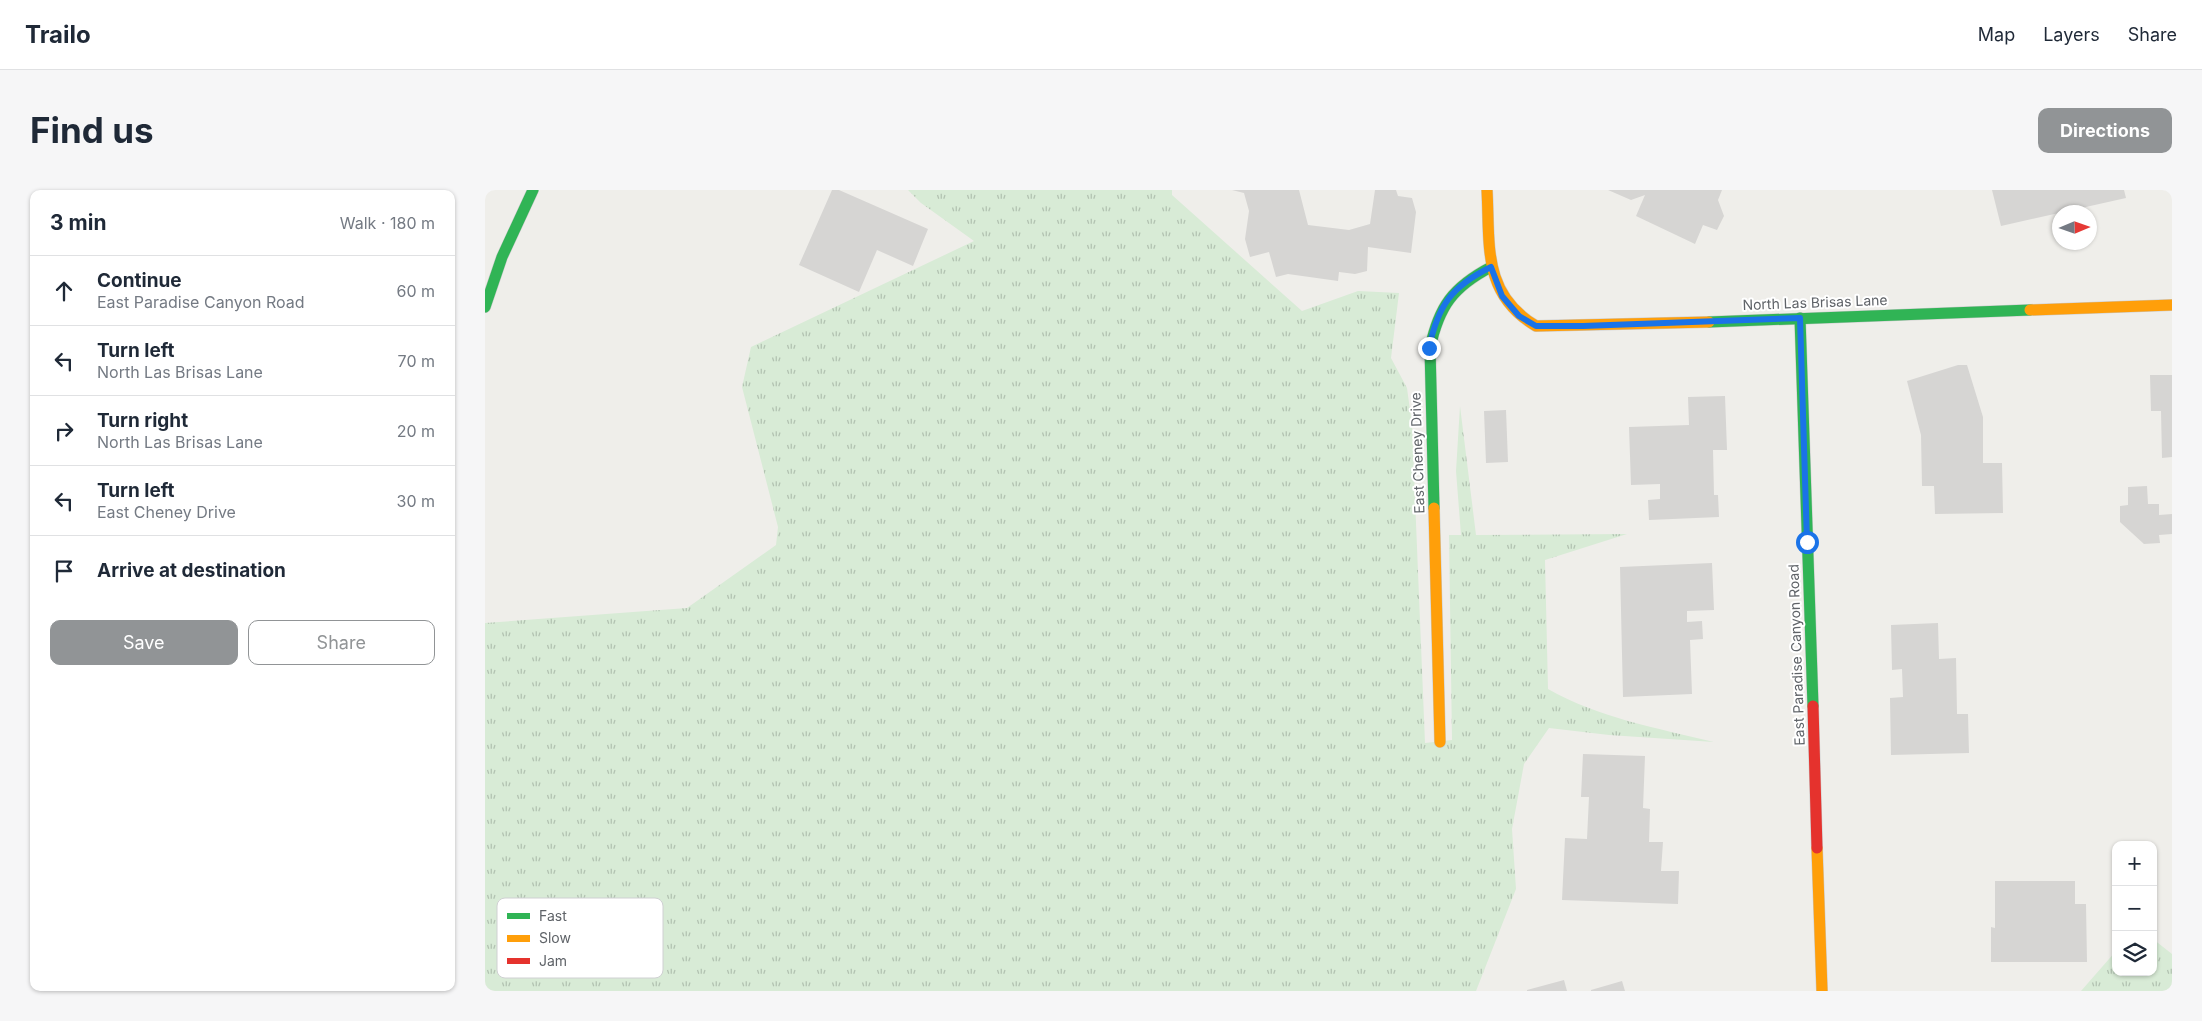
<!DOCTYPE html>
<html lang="en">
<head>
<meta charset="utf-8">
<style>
	:root { --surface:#fff; --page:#f6f6f7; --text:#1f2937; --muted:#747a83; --line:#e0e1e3; --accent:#919496 }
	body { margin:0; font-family:Inter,sans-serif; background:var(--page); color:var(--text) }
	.controls { position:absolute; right:15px; bottom:15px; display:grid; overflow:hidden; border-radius:10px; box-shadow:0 1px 4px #0004 }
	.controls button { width:45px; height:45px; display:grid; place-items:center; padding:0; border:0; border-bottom:1px solid var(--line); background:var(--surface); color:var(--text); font:25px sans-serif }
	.compass { position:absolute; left:1567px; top:15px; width:45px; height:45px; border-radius:50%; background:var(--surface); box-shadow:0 1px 4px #0004; rotate:88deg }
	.stop { position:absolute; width:15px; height:15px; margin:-11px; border:4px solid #1a73e8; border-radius:50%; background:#fff }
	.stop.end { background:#1a73e8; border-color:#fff; box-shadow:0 1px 5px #0008 }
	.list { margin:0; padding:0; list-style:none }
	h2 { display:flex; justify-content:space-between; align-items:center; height:65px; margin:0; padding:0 20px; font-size:21px }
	h2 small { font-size:16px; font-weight:400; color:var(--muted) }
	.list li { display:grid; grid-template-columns:32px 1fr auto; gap:15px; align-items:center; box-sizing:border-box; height:70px; padding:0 20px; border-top:1px solid var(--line) }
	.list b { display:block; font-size:19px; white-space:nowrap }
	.list p { margin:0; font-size:16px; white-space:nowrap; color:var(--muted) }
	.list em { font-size:16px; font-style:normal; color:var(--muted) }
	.actions { display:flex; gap:10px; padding:15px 20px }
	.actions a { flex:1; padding:11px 0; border:1px solid var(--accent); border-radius:10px; text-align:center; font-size:18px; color:var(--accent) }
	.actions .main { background:var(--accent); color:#fff }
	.icon { flex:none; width:28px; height:28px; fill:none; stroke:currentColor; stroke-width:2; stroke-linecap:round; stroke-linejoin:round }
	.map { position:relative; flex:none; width:1687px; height:801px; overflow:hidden; border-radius:10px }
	header { display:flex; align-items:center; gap:30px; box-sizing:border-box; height:70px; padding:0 25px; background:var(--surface); border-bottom:1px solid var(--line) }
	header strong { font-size:24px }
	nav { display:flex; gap:28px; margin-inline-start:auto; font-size:18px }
	.intro { display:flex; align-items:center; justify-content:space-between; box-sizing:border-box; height:120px; padding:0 30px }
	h1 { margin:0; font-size:35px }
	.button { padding:12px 22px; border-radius:10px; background:var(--accent); color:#fff; font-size:18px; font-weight:700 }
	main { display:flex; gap:30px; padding:0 30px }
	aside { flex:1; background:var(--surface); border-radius:10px; box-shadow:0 1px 4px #0004 }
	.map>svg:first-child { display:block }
	.grass { fill:url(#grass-tufts) }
	.building { fill:#d6d5d3 }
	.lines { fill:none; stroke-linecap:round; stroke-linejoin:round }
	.fast-casing { stroke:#cacacb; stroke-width:12 }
	.slow-casing { stroke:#cacacb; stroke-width:12 }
	.jam-casing { stroke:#cacacb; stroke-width:12 }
	.fast { stroke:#30b455; stroke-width:11 }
	.slow { stroke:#ff9f0a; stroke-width:11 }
	.jam { stroke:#e5322d; stroke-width:11 }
	.route { stroke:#1a73e8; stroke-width:6 }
	.labels { text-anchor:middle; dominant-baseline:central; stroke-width:4; stroke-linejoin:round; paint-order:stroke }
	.street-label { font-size:14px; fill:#5f6368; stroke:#fff }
	.key { fill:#fff; stroke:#cfd0d2; stroke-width:1 }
	.key-label { font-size:14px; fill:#5f6368 }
</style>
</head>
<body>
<header>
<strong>Trailo</strong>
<nav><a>Map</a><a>Layers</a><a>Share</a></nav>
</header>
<div class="intro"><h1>Find us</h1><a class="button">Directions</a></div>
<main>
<aside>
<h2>3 min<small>Walk · 180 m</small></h2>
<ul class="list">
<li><svg class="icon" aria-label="ahead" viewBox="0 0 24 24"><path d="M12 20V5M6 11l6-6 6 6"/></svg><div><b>Continue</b><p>East Paradise Canyon Road</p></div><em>60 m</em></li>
<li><svg class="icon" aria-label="left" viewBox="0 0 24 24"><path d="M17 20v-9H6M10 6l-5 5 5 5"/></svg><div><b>Turn left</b><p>North Las Brisas Lane</p></div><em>70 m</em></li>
<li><svg class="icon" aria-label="right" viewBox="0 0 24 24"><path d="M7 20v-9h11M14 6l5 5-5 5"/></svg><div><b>Turn right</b><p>North Las Brisas Lane</p></div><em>20 m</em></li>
<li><svg class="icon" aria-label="left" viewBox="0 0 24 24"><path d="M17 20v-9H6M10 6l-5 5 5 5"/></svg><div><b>Turn left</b><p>East Cheney Drive</p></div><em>30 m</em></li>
<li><svg class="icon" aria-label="arrive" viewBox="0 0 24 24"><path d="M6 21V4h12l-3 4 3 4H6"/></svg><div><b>Arrive at destination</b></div></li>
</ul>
<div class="actions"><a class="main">Save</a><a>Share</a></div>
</aside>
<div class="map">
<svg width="1687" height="801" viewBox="0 0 1687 801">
	<defs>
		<pattern id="grass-tufts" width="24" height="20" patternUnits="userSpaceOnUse" patternTransform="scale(1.25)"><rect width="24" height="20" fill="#d8ebd6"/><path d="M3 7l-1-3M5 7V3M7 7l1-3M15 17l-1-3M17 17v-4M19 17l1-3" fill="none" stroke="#b2c2b1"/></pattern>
	</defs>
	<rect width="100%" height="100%" fill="#efeeea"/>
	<g class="grass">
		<path d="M423,0H687V5L817,121L873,101L914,103L906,168L922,198L927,235L940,553L967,550L964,345H976L971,281L975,216L991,345L1142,344L1060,370L1063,499C1114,528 1172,538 1229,552L1124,545L1064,538L1039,574L1027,639L1031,699L991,801H0V433L202,418L291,355L293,337L257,197L266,157L489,51L436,13Z"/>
		<path d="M1668,749L1687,764V801H1596L1631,761V782H1668Z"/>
	</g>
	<g class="building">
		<path d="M347,0H354L443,39L428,76L392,60L374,102L314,75Z"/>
		<path d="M747,0H814L823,35L864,40L885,34L890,0H911L913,6L927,8L931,22L926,63L883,57L882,81L870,84L854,82L853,91L803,84L791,87L784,62L765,67L760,49L764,21L759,3Z"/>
		<path d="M1123,0H1237L1233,10L1239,26L1232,40L1218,35L1210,54L1151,26L1160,5L1146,10Z"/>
		<path d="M1507,0H1639L1641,8L1516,36Z"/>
		<path d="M1473,175H1482L1498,227V273H1517L1518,323L1450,324L1449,296H1437L1436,245L1422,191Z"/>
		<path d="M1665,185H1687V267L1677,268L1676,221H1666Z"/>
		<path d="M1240,206L1242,260H1228L1229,305H1233L1234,327L1164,330L1163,310L1175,309V294L1146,295L1144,237L1204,235L1203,207Z"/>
		<path d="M1021,220L1023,272L1001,273L999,221Z"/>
		<path d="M1662,296L1663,314H1674V325L1687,324V344L1674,345L1675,353L1659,354L1635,332V316L1643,315V297Z"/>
		<path d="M1227,373L1229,420L1202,421V432L1217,431L1218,449L1205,450L1207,504L1138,507L1135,377Z"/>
		<path d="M1453,433L1454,469L1471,468L1472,524H1483L1484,563L1406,565L1405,508L1418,507L1417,479L1407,480L1406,435Z"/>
		<path d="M1098,564L1160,566L1158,618L1165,619L1164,652H1178L1176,681H1194L1193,714L1077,710L1080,648L1102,649L1104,607H1096Z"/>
		<path d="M1510,691H1590V714H1601L1602,772H1506V737L1510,738Z"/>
		<path d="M1079,790L1082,801H1042V800Z"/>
		<path d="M1137,791L1140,801H1106V800Z"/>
	</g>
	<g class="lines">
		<defs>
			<g id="fast">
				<path d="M0,117L17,67L48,0"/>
				<path d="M1315,128L1328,516"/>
				<path d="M1224,132L1545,120"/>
				<path d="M949,318L945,158C954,116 968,97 1006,77"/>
			</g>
			<g id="slow">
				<path d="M1002,0C1005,55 997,104 1051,136L1224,132"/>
				<path d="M1545,120L1687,115"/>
				<path d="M949,318L955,552"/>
				<path d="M1332,658L1337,801"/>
			</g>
			<path id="jam" d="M1328,516L1332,658"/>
		</defs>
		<use href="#fast" class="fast-casing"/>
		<use href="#slow" class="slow-casing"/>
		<use href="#jam" class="jam-casing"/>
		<use href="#fast" class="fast"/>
		<use href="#slow" class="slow"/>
		<use href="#jam" class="jam"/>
	</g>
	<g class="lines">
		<path class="route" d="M944,158C953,115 967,96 1006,77L1017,106L1034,126L1051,136H1098L1315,128L1322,352"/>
	</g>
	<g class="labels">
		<g class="street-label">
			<text transform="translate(1330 112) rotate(-2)">North Las Brisas Lane</text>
			<text transform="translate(932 263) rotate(-92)">East Cheney Drive</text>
			<text transform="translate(1311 465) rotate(-92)">East Paradise Canyon Road</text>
		</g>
	</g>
	<rect x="12" y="708" width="166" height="80" rx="8" class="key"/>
	<rect x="22" y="723" width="23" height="6" fill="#30b455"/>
	<rect x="22" y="745" width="23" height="7" fill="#ff9f0a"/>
	<rect x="22" y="768" width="23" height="6" fill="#e5322d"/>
	<g class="key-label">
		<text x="54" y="731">Fast</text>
		<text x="54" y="753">Slow</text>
		<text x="54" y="776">Jam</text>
	</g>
</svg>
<div class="controls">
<button>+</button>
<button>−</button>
<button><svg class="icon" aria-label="layers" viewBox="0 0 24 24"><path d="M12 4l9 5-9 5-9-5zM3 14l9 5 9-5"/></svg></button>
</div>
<svg class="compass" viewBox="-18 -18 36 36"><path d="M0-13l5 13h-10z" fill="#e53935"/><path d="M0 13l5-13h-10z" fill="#747a83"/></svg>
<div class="stop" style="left:1322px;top:352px"></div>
<div class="stop end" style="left:944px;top:158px"></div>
</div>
</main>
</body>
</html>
